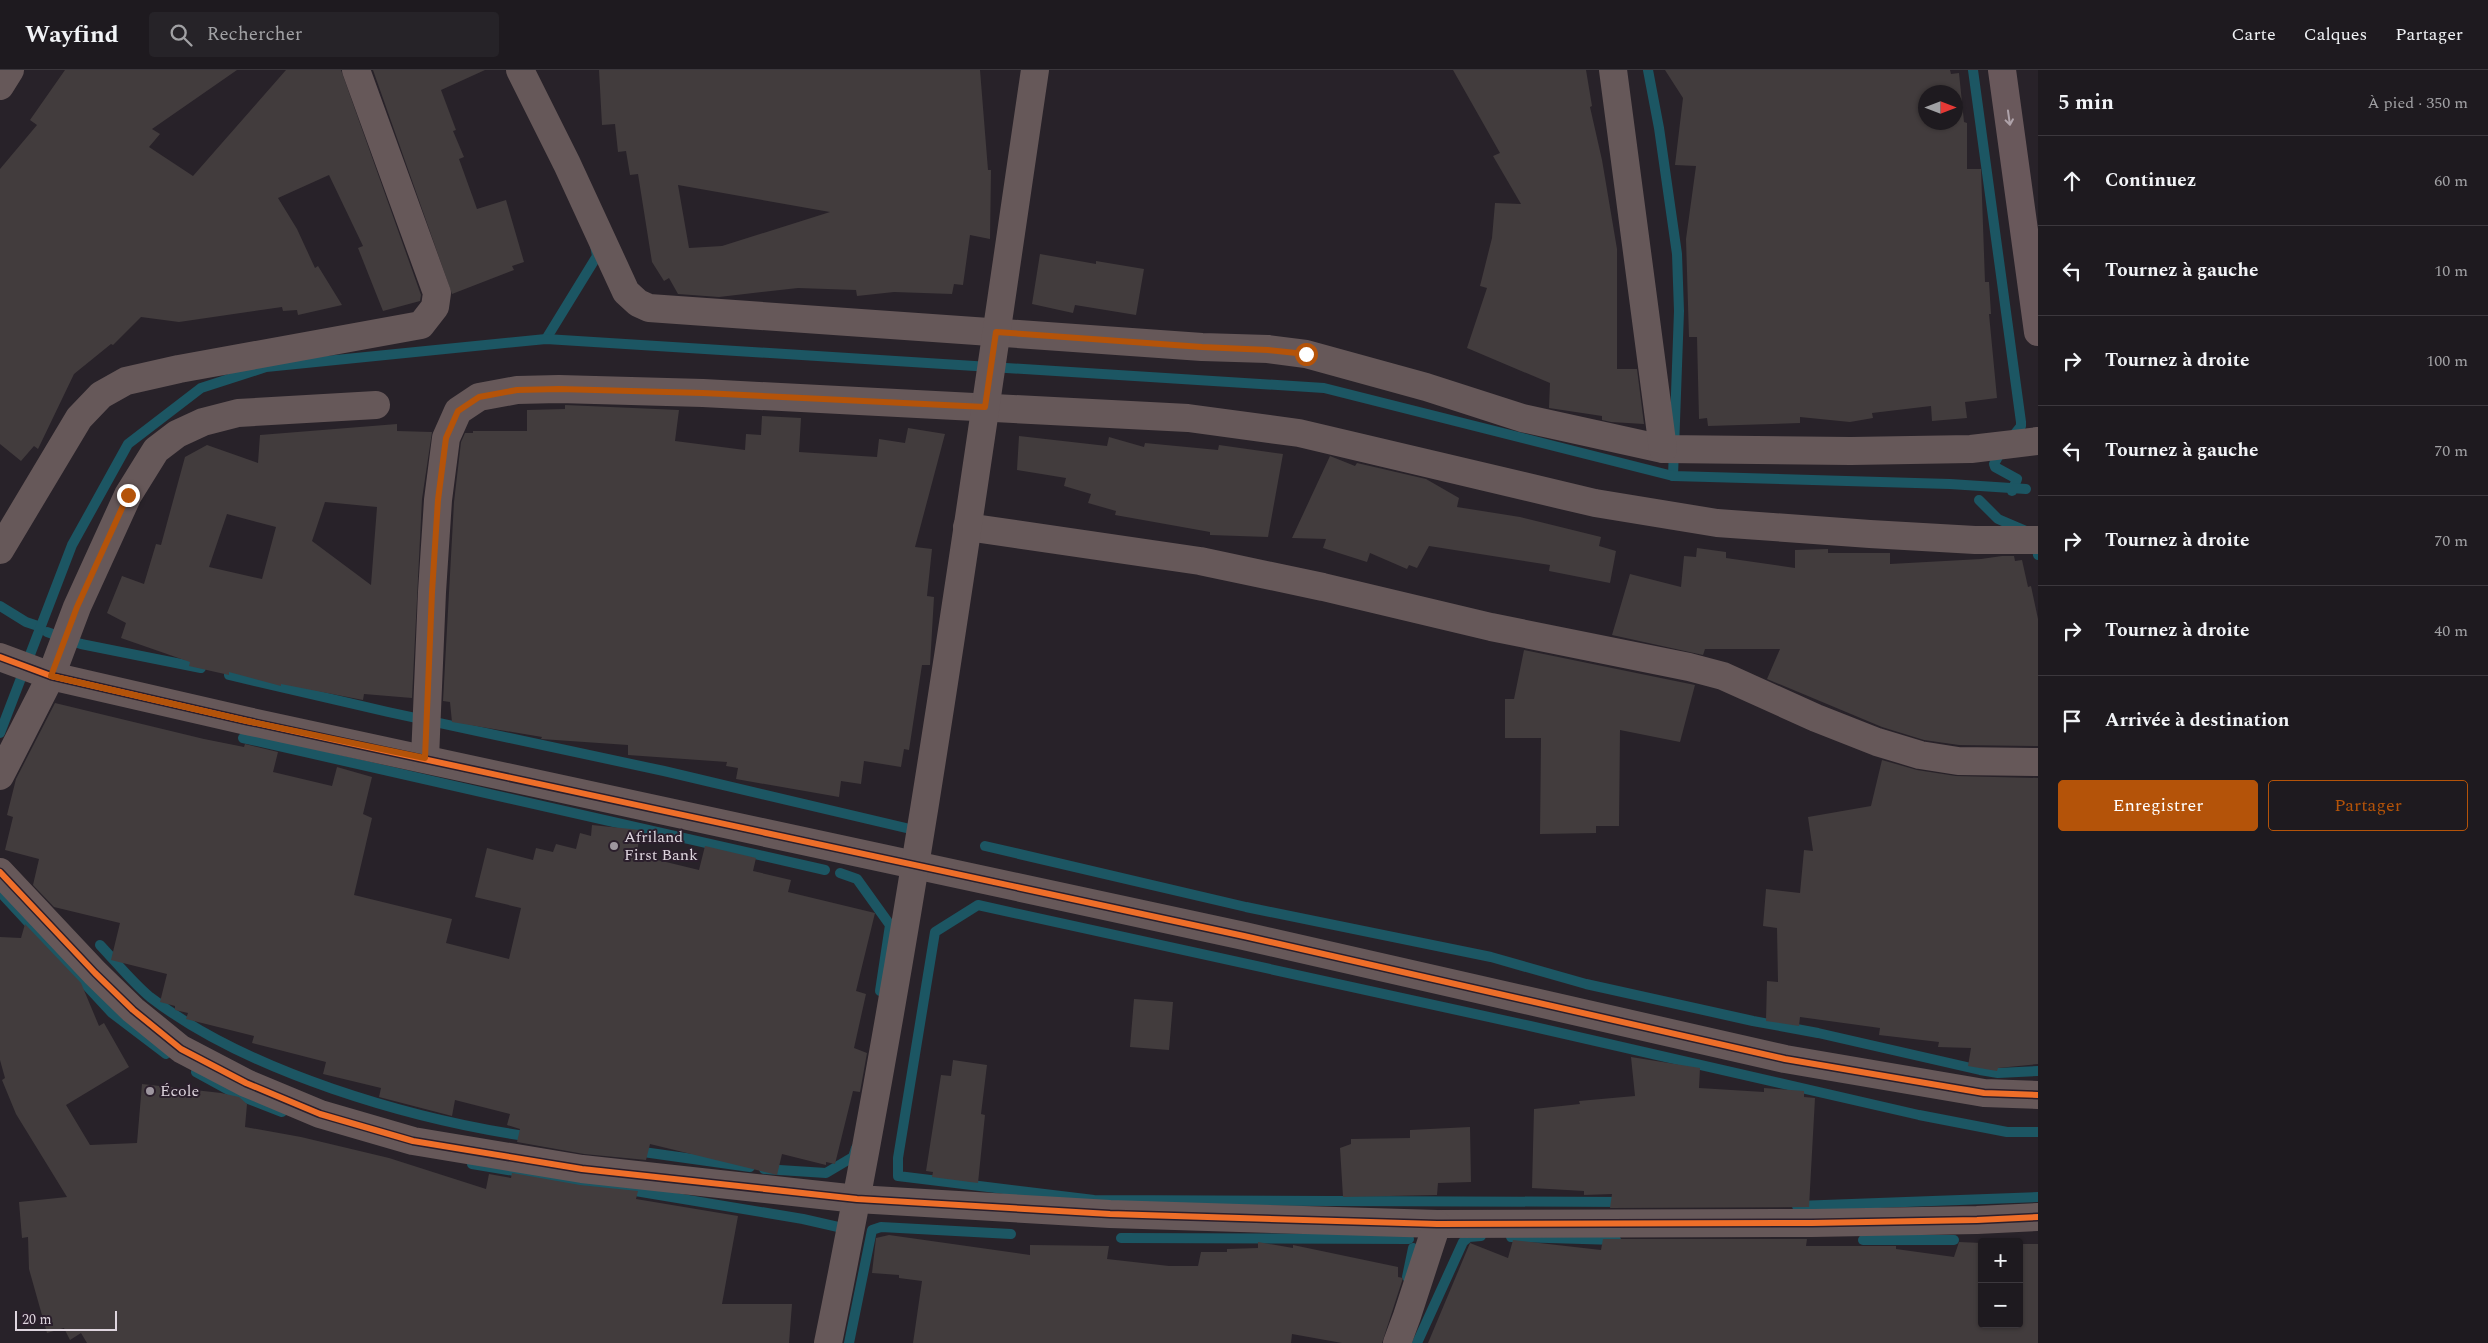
<!DOCTYPE html>
<html lang="fr">
<head>
<meta charset="utf-8">
<style>
	:root { --surface:#1e1a1f; --page:#262328; --text:#f1f3f6; --muted:#a1a1a4; --line:#3c383d; --accent:#b45309 }
	body { margin:0; font-family:Spectral,serif; background:var(--page); color:var(--text) }
	.controls { position:absolute; right:15px; bottom:15px; display:grid; overflow:hidden; border-radius:5px; box-shadow:0 1px 4px #0004 }
	.controls button { width:45px; height:45px; display:grid; place-items:center; padding:0; border:0; border-bottom:1px solid var(--line); background:var(--surface); color:var(--text); font:25px sans-serif }
	.compass { position:absolute; left:1918px; top:15px; width:45px; height:45px; border-radius:50%; background:var(--surface); box-shadow:0 1px 4px #0004; rotate:90deg }
	.scale { position:absolute; left:15px; bottom:12px; width:102px; box-sizing:border-box; padding-left:5px; border:2px solid #ded5de; border-top:0; font-size:14px; line-height:18px; white-space:nowrap; color:#ded5de; -webkit-text-stroke:4px #2b1f2c; paint-order:stroke }
	.stop { position:absolute; width:15px; height:15px; margin:-11px; border:4px solid #b45309; border-radius:50%; background:#fff }
	.stop.end { background:#b45309; border-color:#fff; box-shadow:0 1px 5px #0008 }
	.list { margin:0; padding:0; list-style:none }
	h2 { display:flex; justify-content:space-between; align-items:center; height:65px; margin:0; padding:0 20px; font-size:21px }
	h2 small { font-size:16px; font-weight:400; color:var(--muted) }
	.list li { display:grid; grid-template-columns:32px 1fr auto; gap:15px; align-items:center; box-sizing:border-box; height:90px; padding:0 20px; border-top:1px solid var(--line) }
	.list b { display:block; font-size:19px; white-space:nowrap }
	.list em { font-size:16px; font-style:normal; color:var(--muted) }
	.actions { display:flex; gap:10px; padding:15px 20px }
	.actions a { flex:1; padding:11px 0; border:1px solid var(--accent); border-radius:5px; text-align:center; font-size:18px; color:var(--accent) }
	.actions .main { background:var(--accent); color:#fff }
	.icon { flex:none; width:28px; height:28px; fill:none; stroke:currentColor; stroke-width:2; stroke-linecap:round; stroke-linejoin:round }
	.map { position:relative; flex:none; width:2038px; height:1273px; overflow:hidden }
	header { display:flex; align-items:center; gap:30px; box-sizing:border-box; height:70px; padding:0 25px; background:var(--surface); border-bottom:1px solid var(--line) }
	header strong { font-size:24px }
	nav { display:flex; gap:28px; margin-inline-start:auto; font-size:18px }
	.search { width:350px; height:45px; background:var(--page); display:flex; align-items:center; gap:12px; box-sizing:border-box; padding:0 18px; border-radius:5px; color:var(--muted); font-size:19px }
	main { display:flex }
	aside { flex:1; background:var(--surface) }
	.map>svg:first-child { display:block }
	.lines { fill:none; stroke-linecap:round; stroke-linejoin:round }
	.stream { stroke:#1c5663; stroke-width:10 }
	.building { fill:#423c3d; fill-rule:evenodd }
	.minor { stroke:#665859; stroke-width:28 }
	.major { stroke:#69585b; stroke-width:28 }
	.cycleway-casing { stroke:#2b1f2c; stroke-width:9 }
	.cycleway { stroke:#ee6e29; stroke-width:6 }
	.oneway { stroke:#afa3aa }
	.route { stroke:#b45309; stroke-width:6 }
	.poi-dot { fill:#9e969f; stroke:#2b1f2c; stroke-width:2 }
	.labels { text-anchor:middle; dominant-baseline:central; stroke-width:4; stroke-linejoin:round; paint-order:stroke }
	.poi-label { font-size:16px; fill:#ded5de; stroke:#2b1f2c; text-anchor:start }
</style>
</head>
<body>
<header>
<strong>Wayfind</strong>
<div class="search"><svg class="icon" aria-label="search" viewBox="0 0 24 24"><circle cx="10" cy="10" r="6"/><path d="M15 15l6 6"/></svg>Rechercher</div>
<nav><a>Carte</a><a>Calques</a><a>Partager</a></nav>
</header>
<main>
<div class="map">
<svg width="2038" height="1273" viewBox="0 0 2038 1273">
	<rect width="100%" height="100%" fill="#282229"/>
	<g class="lines">
		<g class="stream">
			<path d="M1648,0L1659,58L1677,184L1679,241L1673,406"/>
			<path d="M1973,0L2021,352V356L2013,366"/>
			<path d="M546,269L597,186L595,175"/>
			<path d="M2000,383L1994,394L1995,397L2017,409L2012,421"/>
			<path d="M1979,430L1998,449L2035,465L2038,485"/>
			<path d="M0,536L26,552L41,557"/>
			<path d="M47,562L81,574L201,598"/>
			<path d="M229,605L388,642L664,701L906,758"/>
			<path d="M0,663L72,475L128,374L201,318L266,297L546,269L1324,318L1673,406L1950,414L2026,419"/>
			<path d="M243,668L825,800"/>
			<path d="M985,776L1246,837L1491,887L1586,914L1753,951L1818,963L1980,1000L1998,1003L2038,1001"/>
			<path d="M840,803L857,809L890,855L880,921"/>
			<path d="M0,822L112,943L166,984"/>
			<path d="M100,875C116,892 132,912 150,927C247,1002 412,1050 532,1067"/>
			<path d="M196,1002L238,1025L282,1042"/>
			<path d="M636,1081L750,1097"/>
			<path d="M472,1094L803,1149L847,1159"/>
			<path d="M764,1099L826,1103L853,1087L856,1078"/>
			<path d="M1625,1132L1094,1130L898,1106V1088L935,862L978,835L1530,956L1919,1045L2007,1062H2038"/>
			<path d="M1797,1136L2038,1127"/>
			<path d="M1511,1167L1616,1170"/>
			<path d="M1121,1168L1409,1169"/>
			<path d="M1863,1170H1954"/>
			<path d="M1407,1207L1413,1178"/>
			<path d="M849,1273L872,1160L881,1157L1011,1164"/>
			<path d="M1417,1273L1463,1172L1469,1167L1481,1166"/>
		</g>
	</g>
	<g class="building">
		<path d="M65,0H237L152,59L160,64L149,77L193,106L286,0H341L421,225L420,231L383,241L358,178L363,176L329,105L278,128L297,159L315,198L318,196L342,235L298,245L297,240L283,241L282,237L179,252L141,247L113,275L111,274L74,304L38,379L34,376L21,391L0,374V99L37,55L30,50Z"/>
		<path d="M373,0H485L441,20L456,60L453,61L464,87L459,89L477,139L506,130L524,192L512,196L514,200L452,224Z"/>
		<path d="M599,0H980L988,100H991L990,169L970,165L963,215L954,214L952,224L894,222L857,226L856,220L798,218L719,227L678,224L669,208L664,211L652,192L638,104L630,105L626,81L618,82L615,54L602,55ZM678,115L830,142L722,176L689,178Z"/>
		<path d="M1453,0H1586L1592,36L1590,37L1602,90L1617,179V299H1637L1644,354L1611,352L1602,350V346L1549,338L1550,313L1467,278L1487,218L1480,216L1492,168L1495,133L1521,134L1493,86L1500,83Z"/>
		<path d="M1665,0H1950L1951,4L1959,3L1964,52L1967,53V99H1981L1985,212H1989L1991,244H1989L1997,328L1965,332L1967,348L1932,351L1931,336L1872,343L1873,348L1850,352L1800,347V353L1708,356L1707,348L1699,349L1697,267H1689L1686,169L1696,96L1675,95L1683,28ZM1926,22H1956V52H1926Z"/>
		<path d="M1040,184L1096,194V191L1144,199L1136,245L1075,235L1073,243L1032,234Z"/>
		<path d="M565,335L679,340L675,371L745,380L746,364L761,365L762,346L801,348L799,382L877,387L879,369L905,373L908,358L945,364L915,477L932,479L927,526L934,527L930,595H922L909,680L904,679L901,697L864,691L861,714L841,711L839,727L736,709L738,698L726,696L727,692L628,685V675L541,669L542,667L452,652L450,632L443,631L454,432L461,372L465,363H473V361H527V340L565,339Z"/>
		<path d="M397,354V361L432,362L422,429L412,628L364,624L363,630L281,614V616L229,602V605L189,596L190,592L121,568L126,553L107,543L122,506L144,514L156,474L161,475L185,387L207,375L258,393L260,365ZM325,432L377,437L371,515L312,471ZM227,444L276,457L262,509L209,497Z"/>
		<path d="M1019,366L1107,376L1109,367L1144,377L1145,373L1218,380L1219,375L1283,384L1268,467L1210,465V462L1115,445L1116,441L1088,433L1091,424L1064,416L1066,408L1017,400Z"/>
		<path d="M1330,386L1355,396L1357,393L1426,409L1459,428L1457,437L1520,447L1601,467L1599,476L1616,481L1610,513L1549,501L1550,495L1429,476L1417,498L1409,495L1407,499L1370,483L1367,492L1323,478L1326,469L1292,468Z"/>
		<path d="M1697,478L1726,482V488L1795,498V480L1828,479V483H1890V494L1981,489L2002,486H2014L2015,491L2022,490L2028,517L2031,516L2038,549V676L1959,675L1924,670L1882,657L1767,609L1780,579H1705L1703,585L1612,565L1630,504L1681,517L1684,486L1696,487Z"/>
		<path d="M1524,580L1695,615L1680,672L1620,660L1619,756H1596V763L1540,764L1541,668H1505V629H1514Z"/>
		<path d="M55,633L204,669L244,677L245,674L278,682L273,702L332,716L337,697L372,707L363,744L372,748L354,825L452,849L446,873L509,889L521,838L475,827L487,778L533,790L536,778L553,782L556,774L576,779L580,763L591,766L592,755L640,760L637,785L699,800L705,776L756,788L753,801L791,810L788,822L875,843L856,921L866,924L854,978L867,983L860,1022L853,1021L835,1094L826,1092V1095L782,1084L777,1105L650,1074L646,1090L584,1084L517,1072L520,1059L507,1055L510,1044L455,1030L452,1046L379,1027L381,1018L323,1004L326,992L252,973L254,966L186,949L188,943L175,940V936L160,932L167,904L111,890L120,853L54,837L33,815L39,789L5,780L13,747L7,745L16,709Z"/>
		<path d="M1882,690L1917,700L1956,706L2038,708V994L1998,998L1997,1001L1968,996L1971,978L1938,977L1939,972L1879,965L1880,958L1800,947L1799,956L1766,951L1767,911L1778,912L1777,858L1763,856L1766,819L1800,823L1804,780L1813,781L1808,747L1871,736Z"/>
		<path d="M25,854L81,913L99,956L104,953L129,997L66,1035L90,1075L137,1073L142,1014L221,1023L239,1027L247,1034L245,1057L301,1067L389,1088L486,1119L489,1104L511,1108L512,1103L580,1115L638,1121L636,1129L738,1146L722,1234H792L789,1273H87L81,1263L70,1270L64,1258L47,1263L29,1199L28,1167L22,1168L19,1132L67,1127L16,1044L2,1010L5,1008L0,990V867L21,868Z"/>
		<path d="M1134,929L1173,932L1169,980L1130,977Z"/>
		<path d="M1631,987L1700,998L1699,1018L1764,1022V1018L1804,1021V1027L1815,1028L1809,1137L1610,1138L1612,1124L1584,1125V1121L1532,1118L1534,1039L1580,1034L1579,1031L1635,1026Z"/>
		<path d="M953,990L987,995L981,1044L985,1045L978,1113L932,1107L933,1102L926,1101L941,1005L951,1006Z"/>
		<path d="M1470,1057L1471,1112L1438,1113L1437,1125L1343,1127L1340,1078L1351,1074V1069L1410,1068V1060Z"/>
		<path d="M889,1165L1030,1185V1175L1109,1176L1107,1189L1169,1196H1198L1201,1182H1227V1179L1258,1178V1172L1293,1178V1175L1398,1197V1207L1403,1208L1382,1273H1342L1292,1264L1291,1273H913L922,1211L899,1208V1205L872,1203L876,1168Z"/>
		<path d="M1603,1169H1807L1806,1176H1896V1179L1954,1187L1959,1172L1982,1173V1254H2019V1174H2038V1273H1428L1470,1173L1508,1188L1513,1170L1601,1180Z"/>
	</g>
	<g class="lines">
		<g class="minor">
			<path d="M520,0L567,94L626,222L638,233L649,238L1202,277L1268,279L1306,284L1426,317L1522,348L1663,379L1851,381L1971,379L2038,371"/>
			<path d="M1613,0L1663,379"/>
			<path d="M0,16L10,0"/>
			<path d="M967,457L1200,491L1323,517L1491,557L1689,597L1723,606L1816,648L1877,672L1920,685L1958,691L2038,692"/>
			<path d="M0,480L79,348L101,325L126,311L179,299L421,255L435,237L437,223L356,0"/>
			<path d="M0,587L51,606L247,651L1244,866L1785,989L1984,1023L2038,1025"/>
			<path d="M425,688L432,522L438,430L446,368L458,341L479,327L517,320L559,319L703,323L1188,348L1299,363L1595,433L1717,453L1870,464L1975,470H2038"/>
			<path d="M0,706L51,606L77,537L128,425L156,380L177,364L203,352L238,343L376,335"/>
			<path d="M0,802L95,903L133,940L181,979L246,1013L320,1044L413,1071L582,1099L857,1129L1110,1144L1437,1154L1812,1153L1977,1150L2038,1147"/>
			<path d="M828,1273C914,852 972,425 1035,0"/>
			<path d="M1397,1273L1407,1246L1437,1154"/>
		</g>
		<path class="major" d="M2002,0L2038,262"/>
		<defs>
			<g id="cycleway">
				<path d="M0,587L51,606L247,651L1244,866L1785,989L1984,1023L2038,1025"/>
				<path d="M0,802L95,903L133,940L181,979L246,1013L320,1044L413,1071L582,1099L857,1129L1110,1144L1437,1154L1812,1153L1977,1150L2038,1147"/>
			</g>
		</defs>
		<use href="#cycleway" class="cycleway-casing"/>
		<use href="#cycleway" class="cycleway"/>
	</g>
	<defs><path id="oneway-shaft" d="M-6 0H5M1.5-3L5.5 0L1.5 3" fill="none" stroke-width="1.6" stroke-linecap="round" stroke-linejoin="round" transform="scale(1.25)"/></defs>
	<use class="oneway" href="#oneway-shaft" transform="translate(2009 48) rotate(82)"/>
	<g class="lines">
		<path class="route" d="M128,425L77,537L51,606L247,651L425,688L432,522L438,430L446,368L458,341L479,327L517,320L559,319L703,323L985,337L996,262L1202,277L1268,280L1306,284"/>
	</g>
	<g class="poi-dot">
		<circle cx="614" cy="776" r="5"/>
		<circle cx="150" cy="1021" r="5"/>
	</g>
	<g class="labels">
		<g class="poi-label">
			<text x="624" y="767">Afriland<tspan x="624" dy="18">First Bank</tspan></text>
			<text x="160" y="1021">École</text>
		</g>
	</g>
</svg>
<div class="controls">
<button>+</button>
<button>−</button>
</div>
<svg class="compass" viewBox="-18 -18 36 36"><path d="M0-13l5 13h-10z" fill="#e53935"/><path d="M0 13l5-13h-10z" fill="#a1a1a4"/></svg>
<div class="scale">20 m</div>
<div class="stop" style="left:1306px;top:284px"></div>
<div class="stop end" style="left:128px;top:425px"></div>
</div>
<aside>
<h2>5 min<small>À pied · 350 m</small></h2>
<ul class="list">
<li><svg class="icon" aria-label="ahead" viewBox="0 0 24 24"><path d="M12 20V5M6 11l6-6 6 6"/></svg><div><b>Continuez</b></div><em>60 m</em></li>
<li><svg class="icon" aria-label="left" viewBox="0 0 24 24"><path d="M17 20v-9H6M10 6l-5 5 5 5"/></svg><div><b>Tournez à gauche</b></div><em>10 m</em></li>
<li><svg class="icon" aria-label="right" viewBox="0 0 24 24"><path d="M7 20v-9h11M14 6l5 5-5 5"/></svg><div><b>Tournez à droite</b></div><em>100 m</em></li>
<li><svg class="icon" aria-label="left" viewBox="0 0 24 24"><path d="M17 20v-9H6M10 6l-5 5 5 5"/></svg><div><b>Tournez à gauche</b></div><em>70 m</em></li>
<li><svg class="icon" aria-label="right" viewBox="0 0 24 24"><path d="M7 20v-9h11M14 6l5 5-5 5"/></svg><div><b>Tournez à droite</b></div><em>70 m</em></li>
<li><svg class="icon" aria-label="right" viewBox="0 0 24 24"><path d="M7 20v-9h11M14 6l5 5-5 5"/></svg><div><b>Tournez à droite</b></div><em>40 m</em></li>
<li><svg class="icon" aria-label="arrive" viewBox="0 0 24 24"><path d="M6 21V4h12l-3 4 3 4H6"/></svg><div><b>Arrivée à destination</b></div></li>
</ul>
<div class="actions"><a class="main">Enregistrer</a><a>Partager</a></div>
</aside>
</main>
</body>
</html>
